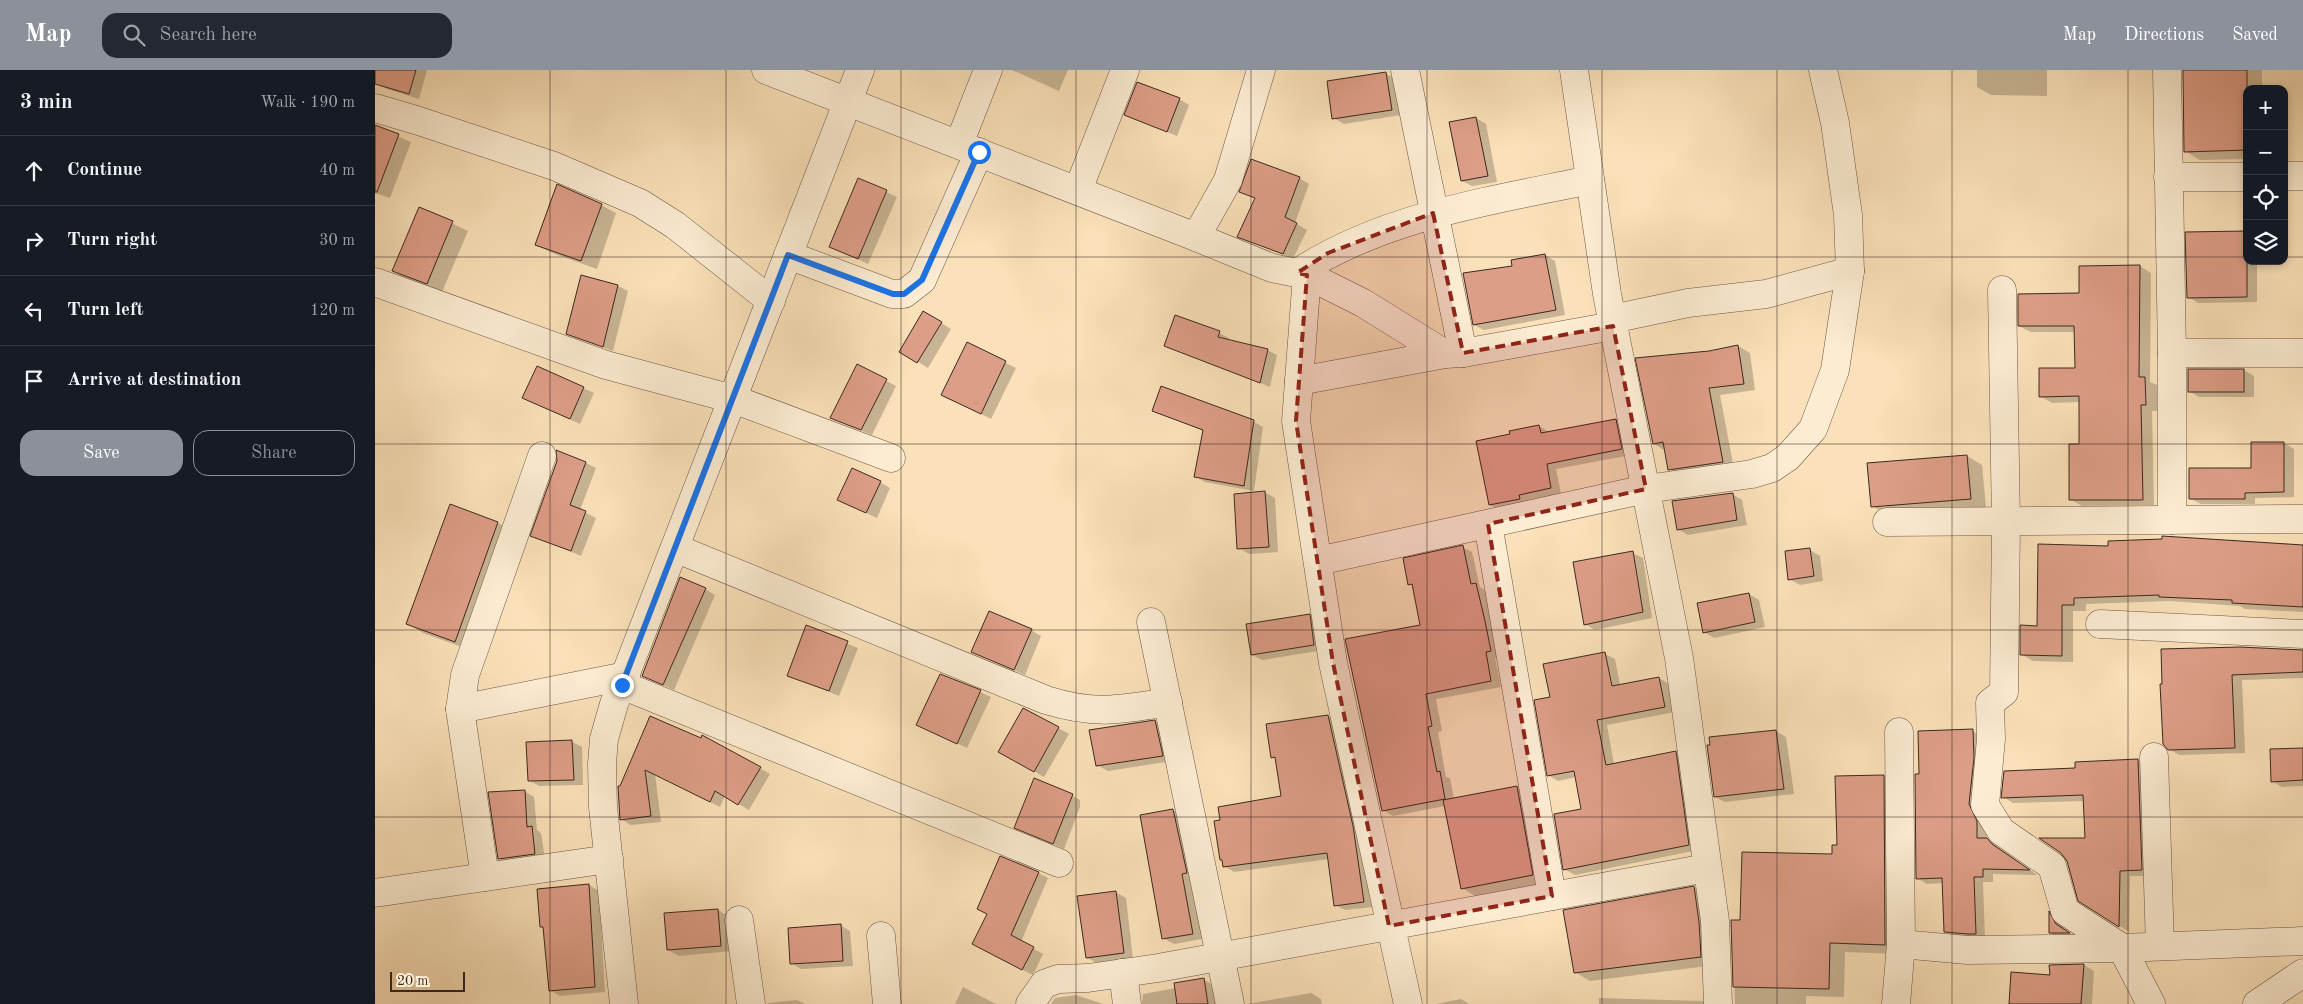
<!DOCTYPE html>
<html lang="en">
<head>
<meta charset="utf-8">
<style>
	:root { --surface:#171b24; --page:#242831; --text:#f1f3f6; --muted:#9ea1a6; --line:#363941; --accent:#8c9099 }
	body { margin:0; font-family:"Old Standard TT",serif; background:var(--page); color:var(--text) }
	.controls { position:absolute; right:15px; top:15px; display:grid; overflow:hidden; border-radius:10px; box-shadow:0 2px 8px #0003 }
	.controls button { width:45px; height:45px; display:grid; place-items:center; padding:0; border:0; border-bottom:1px solid var(--line); background:var(--surface); color:var(--text); font:25px sans-serif }
	.scale { position:absolute; left:15px; bottom:12px; width:75px; box-sizing:border-box; padding-left:5px; border:2px solid #3c281f; border-top:0; font-size:14px; line-height:18px; white-space:nowrap; color:#3c281f; -webkit-text-stroke:4px #fcecd2; paint-order:stroke }
	.stop { position:absolute; width:15px; height:15px; margin:-11px; border:4px solid #1a73e8; border-radius:50%; background:#fff }
	.stop.end { background:#1a73e8; border-color:#fff; box-shadow:0 1px 5px #0008 }
	.list { margin:0; padding:0; list-style:none }
	h2 { display:flex; justify-content:space-between; align-items:center; height:65px; margin:0; padding:0 20px; font-size:21px }
	h2 small { font-size:16px; font-weight:400; color:var(--muted) }
	.list li { display:grid; grid-template-columns:32px 1fr auto; gap:15px; align-items:center; box-sizing:border-box; height:70px; padding:0 20px; border-top:1px solid var(--line) }
	.list b { display:block; font-size:19px; white-space:nowrap }
	.list em { font-size:16px; font-style:normal; color:var(--muted) }
	.actions { display:flex; gap:10px; padding:15px 20px }
	.actions a { flex:1; padding:11px 0; border:1px solid var(--accent); border-radius:15px; text-align:center; font-size:18px; color:var(--accent) }
	.actions .main { background:var(--accent); color:#fff }
	.icon { flex:none; width:28px; height:28px; fill:none; stroke:currentColor; stroke-width:2; stroke-linecap:round; stroke-linejoin:round }
	.map { position:relative; flex:none; width:1928px; height:934px; overflow:hidden }
	header { display:flex; align-items:center; gap:30px; box-sizing:border-box; height:70px; padding:0 25px; background:var(--accent); color:#fff }
	header strong { font-size:24px }
	nav { display:flex; gap:28px; margin-inline-start:auto; font-size:18px }
	.search { width:350px; height:45px; background:var(--page); display:flex; align-items:center; gap:12px; box-sizing:border-box; padding:0 18px; border-radius:15px; color:var(--muted); font-size:19px }
	main { display:flex }
	aside { flex:1; background:var(--surface) }
	.map>svg:first-child { display:block }
	.shadow { fill:#0003 }
	.building { fill:#dd9e87; stroke:#3c281f }
	.lines { fill:none; stroke-linecap:round; stroke-linejoin:round }
	.minor-casing { stroke:#6c5646; stroke-width:29 }
	.minor { stroke:#fcecd2; stroke-width:28 }
	.route { stroke:#1a73e8; stroke-width:6 }
	.marked { fill:#8f2418; fill-opacity:0.2; stroke:#8f2418; stroke-width:4; stroke-dasharray:10 6; stroke-linejoin:round }
	.grid { fill:none; stroke:#3c281f; stroke-width:1; stroke-opacity:0.55 }
</style>
</head>
<body>
<header>
<strong>Map</strong>
<div class="search"><svg class="icon" aria-label="search" viewBox="0 0 24 24"><circle cx="10" cy="10" r="6"/><path d="M15 15l6 6"/></svg>Search here</div>
<nav><a>Map</a><a>Directions</a><a>Saved</a></nav>
</header>
<main>
<aside>
<h2>3 min<small>Walk · 190 m</small></h2>
<ul class="list">
<li><svg class="icon" aria-label="ahead" viewBox="0 0 24 24"><path d="M12 20V5M6 11l6-6 6 6"/></svg><div><b>Continue</b></div><em>40 m</em></li>
<li><svg class="icon" aria-label="right" viewBox="0 0 24 24"><path d="M7 20v-9h11M14 6l5 5-5 5"/></svg><div><b>Turn right</b></div><em>30 m</em></li>
<li><svg class="icon" aria-label="left" viewBox="0 0 24 24"><path d="M17 20v-9H6M10 6l-5 5 5 5"/></svg><div><b>Turn left</b></div><em>120 m</em></li>
<li><svg class="icon" aria-label="arrive" viewBox="0 0 24 24"><path d="M6 21V4h12l-3 4 3 4H6"/></svg><div><b>Arrive at destination</b></div></li>
</ul>
<div class="actions"><a class="main">Save</a><a>Share</a></div>
</aside>
<div class="map">
<svg width="1928" height="934" viewBox="0 0 1928 934">
	<rect width="100%" height="100%" fill="#fae1b9"/>
	<filter id="stains"><feTurbulence type="fractalNoise" baseFrequency=".004" numOctaves="4"/><feColorMatrix values="0 0 0 0 .2 0 0 0 0 .09 0 0 0 0 .02 0 0 0 .5 -.17"/></filter>
	<radialGradient id="worn" r=".72"><stop offset=".6" stop-color="#630" stop-opacity="0"/><stop offset="1" stop-color="#630" stop-opacity=".3"/></radialGradient>
	<g class="shadow">
		<path d="M6,0H52L44,29L12,19L2,14Z"/>
		<path d="M637,0H693L684,21Z"/>
		<path d="M1602,0H1672V26L1616,25L1602,17Z"/>
		<path d="M1809,0H1887V19H1872V89L1825,90L1810,81Z"/>
		<path d="M1011,4L1021,9L1026,45L969,54L959,48Z"/>
		<path d="M804,29L814,35L802,66L751,45Z"/>
		<path d="M1101,48L1111,54L1122,112L1097,116L1087,111Z"/>
		<path d="M0,56L36,72L15,128L0,123Z"/>
		<path d="M924,108L934,114L920,153L932,160L918,189L864,167L881,129L866,121Z"/>
		<path d="M484,109L522,127L493,194L455,176Z"/>
		<path d="M226,135L241,143L222,199L177,183L162,175Z"/>
		<path d="M44,138L93,161L67,222L33,210L18,201Z"/>
		<path d="M1170,185L1180,191L1190,245L1109,260L1099,255L1138,197Z"/>
		<path d="M1872,191H1882V232L1823,233L1813,227Z"/>
		<path d="M1765,196L1776,203L1775,312L1782,315V341H1777L1779,435L1707,436L1695,429L1706,375L1705,332L1677,333L1665,326L1701,299V262H1656L1644,256Z"/>
		<path d="M243,216L253,221L238,281L193,264Z"/>
		<path d="M549,242L576,259L553,298L525,281Z"/>
		<path d="M844,263L854,268L853,271L892,280L902,285L895,317L790,275Z"/>
		<path d="M592,274L641,298L616,349L578,330Z"/>
		<path d="M1363,276L1375,283L1380,320L1345,325L1359,399L1307,406L1295,399L1291,381L1279,374L1334,282Z"/>
		<path d="M483,296L521,316L497,365L456,348Z"/>
		<path d="M162,297L219,323L205,354L149,328Z"/>
		<path d="M1869,300L1879,306V327H1824L1814,321Z"/>
		<path d="M778,340L878,351L888,357L879,421L830,412L820,406L829,361Z"/>
		<path d="M1241,350L1251,356L1256,385L1181,399L1186,424L1153,430L1154,435L1125,440L1115,435L1136,365L1164,356L1174,362Z"/>
		<path d="M1909,373L1919,379V427L1880,428V434H1826L1816,429L1877,399Z"/>
		<path d="M1592,386L1607,395L1611,437L1512,445L1497,436L1494,394Z"/>
		<path d="M211,393L221,398L205,440L221,448L206,486L157,465Z"/>
		<path d="M505,412L515,418L502,448L464,430Z"/>
		<path d="M889,422L900,428L903,482L874,484L864,478Z"/>
		<path d="M1357,424L1367,430L1372,455L1313,465L1303,459Z"/>
		<path d="M75,436L123,453L138,461L95,580L48,563L33,554Z"/>
		<path d="M1788,467L1928,476V542L1870,539L1865,536L1794,531L1711,534V541H1698V592L1658,591L1646,584L1663,557L1734,477L1788,471Z"/>
		<path d="M1087,477L1097,482L1105,517L1111,521L1125,587L1120,588L1126,617L1061,629L1067,661L1063,662L1071,707L1075,708L1079,729L1142,717L1156,725L1171,813L1100,826L1087,818L1070,736L1018,746L1008,740L1047,556L1039,517L1034,514Z"/>
		<path d="M1435,480L1445,486L1448,511L1425,515L1414,509Z"/>
		<path d="M1257,483L1268,488L1277,548L1220,560L1210,554Z"/>
		<path d="M330,519L340,525L299,620L268,606Z"/>
		<path d="M1374,524L1384,530L1390,557L1339,568L1329,562Z"/>
		<path d="M934,545L945,551L949,580L887,590L877,585Z"/>
		<path d="M431,557L483,578L464,626L413,605Z"/>
		<path d="M656,560L666,566L650,605L598,582Z"/>
		<path d="M1928,581V608L1867,610L1870,683L1804,685L1794,679L1786,615Z"/>
		<path d="M1230,584L1240,589L1245,615L1284,608L1294,614L1300,642L1232,655L1239,694L1301,683L1311,688L1323,780L1200,805L1189,799L1208,740L1201,707L1183,711L1173,705L1176,628Z"/>
		<path d="M566,605L616,627L592,678L543,655Z"/>
		<path d="M649,639L694,664L669,707L625,681Z"/>
		<path d="M953,646L963,652L998,837L970,840L960,835L954,789L859,802L849,796L846,751L907,727L902,690L897,687Z"/>
		<path d="M276,648L326,669L328,666L395,704L374,740L350,726L345,737L280,704L286,752L256,755L246,749Z"/>
		<path d="M780,651L790,657L797,691L733,701L722,695Z"/>
		<path d="M1401,661L1411,667L1419,724L1350,732L1340,727Z"/>
		<path d="M1597,661L1607,666L1612,769L1662,805L1618,804V812H1608L1610,869L1580,867L1570,861L1568,813L1552,814L1542,808L1545,705Z"/>
		<path d="M197,672L207,677L208,715L164,716L154,710Z"/>
		<path d="M1928,680V716L1907,717L1897,711Z"/>
		<path d="M1763,690L1773,696L1777,806H1755L1754,862L1704,830L1711,769L1710,731L1638,733L1628,727L1701,700V693Z"/>
		<path d="M1508,706L1524,715L1525,884L1470,882L1469,927L1431,926V934H1360L1357,852H1366L1458,785Z"/>
		<path d="M149,721L159,727L162,760L166,763L170,789L134,794L124,789Z"/>
		<path d="M695,724L705,730V737L689,779L641,757Z"/>
		<path d="M797,740L808,746L827,869L799,874L788,868Z"/>
		<path d="M663,803L673,808L646,872L668,884L658,905L608,880Z"/>
		<path d="M214,815L224,821L230,922L185,926L175,920L170,858L166,856Z"/>
		<path d="M1319,817L1334,826L1340,895L1215,911L1200,902L1189,841Z"/>
		<path d="M740,822L751,828L758,889L722,893L712,888Z"/>
		<path d="M343,840L353,846L356,881L304,886L293,880Z"/>
		<path d="M1675,844L1684,849L1691,861L1702,868H1685L1675,863Z"/>
		<path d="M465,855L475,861L478,896L426,899L416,893Z"/>
		<path d="M1709,895L1719,901L1717,934H1635L1676,906Z"/>
		<path d="M829,910L842,917L844,934H767L768,924L801,918Z"/>
		<path d="M588,917L621,934H580Z"/>
		<path d="M936,923L946,929L947,934H872Z"/>
		<path d="M701,925L728,934H676L680,928Z"/>
		<path d="M1224,928L1327,931L1332,934H1224Z"/>
		<path d="M1086,929L1094,934H1061Z"/>
		<path d="M422,930L430,934H392L393,933Z"/>
	</g>
	<g class="building">
		<path d="M0,0H41L34,24L0,14Z"/>
		<path d="M1808,0H1872V80L1809,82Z"/>
		<path d="M1011,2L1017,40L957,49L952,11Z"/>
		<path d="M762,12L805,28L792,62L749,45Z"/>
		<path d="M1101,47L1113,106L1086,111L1074,52Z"/>
		<path d="M0,55L24,64L2,122H0Z"/>
		<path d="M876,89L925,107L910,147L922,153L908,184L862,167L880,128L864,122Z"/>
		<path d="M483,108L512,120L483,189L454,177Z"/>
		<path d="M182,114L227,134L206,191L160,175Z"/>
		<path d="M44,137L78,151L52,214L17,201Z"/>
		<path d="M1872,161V227L1812,228L1810,162Z"/>
		<path d="M1170,184L1181,240L1098,255L1088,203L1137,196L1136,190Z"/>
		<path d="M1765,195L1764,307H1770L1771,335H1766L1768,430H1694V374H1704V326L1664,327V298H1700L1699,256H1643V224L1704,223V196Z"/>
		<path d="M206,205L243,215L228,277L191,264Z"/>
		<path d="M548,241L567,252L542,293L524,282Z"/>
		<path d="M800,245L845,261L843,267L893,279L885,313L789,276Z"/>
		<path d="M592,272L631,291L606,344L566,325Z"/>
		<path d="M1363,275L1369,314L1334,318L1348,392L1293,400L1288,372L1278,374L1260,288L1334,281Z"/>
		<path d="M482,294L512,309L486,360L455,348Z"/>
		<path d="M162,296L209,317L195,349L147,328Z"/>
		<rect x="1813" y="299" width="56" height="23"/>
		<path d="M786,316L879,350L869,416L819,407L828,360L777,341Z"/>
		<path d="M1241,349L1247,379L1172,394L1176,418L1144,425L1145,429L1114,435L1101,371L1135,364L1134,361L1164,355L1166,363Z"/>
		<path d="M1876,372H1909V422L1870,423V429H1814V398H1876Z"/>
		<path d="M181,380L211,392L195,435L211,441L196,481L155,466L182,391Z"/>
		<path d="M1592,385L1596,429L1496,437L1492,393Z"/>
		<path d="M477,398L506,411L491,443L462,430Z"/>
		<path d="M890,421L894,477L862,479L859,424Z"/>
		<path d="M1358,423L1362,450L1302,460L1297,431Z"/>
		<path d="M75,434L123,452L80,572L31,554Z"/>
		<path d="M1787,466L1928,475V537L1857,533V530L1784,527V525L1699,528V535H1687V586L1645,585V555L1662,556L1663,474L1733,476V471L1787,469Z"/>
		<path d="M1088,475L1096,514L1101,513L1110,551L1116,581L1111,582L1116,611L1051,624L1057,656L1053,657L1062,702L1065,701L1070,729L1007,741L970,569L1045,555L1037,514L1033,515L1028,488Z"/>
		<path d="M1435,478L1439,506L1413,510L1410,481Z"/>
		<path d="M1258,481L1268,542L1209,555L1198,492Z"/>
		<path d="M305,507L331,518L288,615L267,606Z"/>
		<path d="M1374,523L1380,552L1328,563L1322,533Z"/>
		<path d="M614,541L657,559L639,600L596,582Z"/>
		<path d="M935,544L939,575L876,585L871,554Z"/>
		<path d="M431,555L473,571L454,621L412,606Z"/>
		<path d="M1865,577L1928,580V602L1857,605L1860,678L1793,680L1788,674L1785,614H1787L1786,579Z"/>
		<path d="M1230,582L1237,616L1284,607L1290,637L1222,650L1231,695L1301,681L1314,775L1188,800L1179,744L1206,739L1199,701L1172,706L1159,630L1175,627L1168,594Z"/>
		<path d="M565,604L606,620L582,674L541,655Z"/>
		<path d="M648,638L684,657L659,702L623,682Z"/>
		<path d="M953,645L978,756L989,832L959,836L952,783L848,797L847,790H845L839,751L845,750L843,737L906,726L900,687L896,688L891,654Z"/>
		<path d="M275,646L326,668L327,665L386,697L363,735L340,721L335,732L270,700L276,746L245,750L243,716H245Z"/>
		<path d="M780,650L788,686L721,696L714,660Z"/>
		<path d="M1598,659L1599,688L1594,734L1602,751V768H1612L1617,774L1655,800L1608,799V807H1599L1601,864H1593L1569,862L1567,808L1541,809L1540,704H1544L1543,661Z"/>
		<path d="M1401,660L1409,719L1339,727L1332,675H1335L1334,667Z"/>
		<path d="M197,670L199,710L153,711L151,672Z"/>
		<path d="M1928,678V710L1896,712L1895,679Z"/>
		<path d="M1763,689L1767,800L1745,801L1744,857L1703,831L1692,791L1686,783L1664,768H1710L1708,725L1626,728L1629,701L1700,698V692Z"/>
		<path d="M1509,705L1510,875L1455,873L1454,919L1358,917L1356,850H1365L1367,782L1457,784V775H1462L1460,706Z"/>
		<path d="M659,708L698,724L678,774L639,758Z"/>
		<path d="M1142,716L1158,805L1086,819L1068,730Z"/>
		<path d="M150,720L152,757L157,756L160,784L123,789L113,722Z"/>
		<path d="M798,739L812,803L807,804L818,864L787,869L765,745Z"/>
		<path d="M625,786L664,802L636,865L659,877L647,900L597,874L612,844L602,839Z"/>
		<path d="M214,814L220,917L174,921L168,857H165L162,819Z"/>
		<path d="M1319,816L1324,852L1326,887L1199,903L1188,840Z"/>
		<path d="M741,821L749,883L711,888L702,826Z"/>
		<path d="M343,839L346,876L292,880L289,843Z"/>
		<path d="M1674,841L1681,854L1695,863H1674Z"/>
		<path d="M466,854L468,891L415,894L413,858Z"/>
		<path d="M1709,894L1706,934H1634L1636,902L1675,905L1674,895Z"/>
		<path d="M829,908L833,934H802L799,913Z"/>
	</g>
	<g class="lines">
		<defs>
			<g id="minor">
				<path d="M391,0L821,167"/>
				<path d="M886,0L853,110L821,167L897,198L932,205L921,351L958,593L1033,934"/>
				<path d="M1030,0L1088,283"/>
				<path d="M1199,0L1232,224L1304,588L1340,851L1343,934"/>
				<path d="M1792,0L1797,283V450"/>
				<path d="M0,38L44,51L179,96L265,133L300,155L396,231"/>
				<path d="M584,74L613,0"/>
				<path d="M1909,106H1928"/>
				<path d="M1793,107H1872"/>
				<path d="M703,120L750,0"/>
				<path d="M413,185L517,224H529L547,210L604,82"/>
				<path d="M922,203C1009,146 1115,131 1215,110"/>
				<path d="M932,205L988,233L1070,284"/>
				<path d="M0,212L231,295L358,329L516,388"/>
				<path d="M1237,249L1313,233L1391,224L1475,201"/>
				<path d="M1797,283H1928"/>
				<path d="M924,311L1070,284L1088,283L1238,256"/>
				<path d="M1512,452L1928,449"/>
				<path d="M1113,454L1177,826"/>
				<path d="M300,478L671,630C719,645 745,640 793,632"/>
				<path d="M943,491L1271,419L1377,404L1397,398L1413,387L1438,359L1460,300L1475,201L1473,145L1460,53L1448,0"/>
				<path d="M776,552L855,934"/>
				<path d="M1725,554L1928,564"/>
				<path d="M247,615L684,793"/>
				<path d="M85,639L251,606"/>
				<path d="M1779,687L1785,876"/>
				<path d="M110,807L85,639L90,605L167,386"/>
				<path d="M0,823L234,789"/>
				<path d="M364,850L376,934"/>
				<path d="M506,866L512,934"/>
				<path d="M1526,874L1592,880L1747,878L1690,841L1677,796L1626,761L1610,735L1616,669L1615,633L1629,622L1631,452L1627,220"/>
				<path d="M748,903L752,934"/>
				<path d="M249,934L228,737L227,694L229,669L239,634L485,0"/>
				<path d="M655,934L669,914L683,909L713,908L783,898L1332,798"/>
				<path d="M1521,934L1526,874L1524,662"/>
				<path d="M1776,934L1747,878L1928,871"/>
				<path d="M1882,934L1928,903"/>
			</g>
		</defs>
		<use href="#minor" class="minor-casing"/>
		<use href="#minor" class="minor"/>
	</g>
	<g class="lines">
		<path class="route" d="M247,615L413,185L518,224H529L547,210L604,82"/>
	</g>
	<path class="marked" d="M1058,143L1088,283L1238,256L1271,419L1113,454L1177,826L1014,856L958,593L921,351L932,205L922,203L953,183Z"/>
	<path class="grid" d="M175,0V934M351,0V934M526,0V934M701,0V934M876,0V934M1052,0V934M1227,0V934M1402,0V934M1577,0V934M1753,0V934M0,187H1872M1909,187H1928M0,374H1928M0,560H1928M0,747H1928"/>
	<rect width="100%" height="100%" filter="url(#stains)"/>
	<rect width="100%" height="100%" fill="url(#worn)"/>
</svg>
<div class="controls">
<button>+</button>
<button>−</button>
<button><svg class="icon" aria-label="locate" viewBox="0 0 24 24"><circle cx="12" cy="12" r="6"/><path d="M12 2v4M12 18v4M2 12h4M18 12h4"/></svg></button>
<button><svg class="icon" aria-label="layers" viewBox="0 0 24 24"><path d="M12 4l9 5-9 5-9-5zM3 14l9 5 9-5"/></svg></button>
</div>
<div class="scale">20 m</div>
<div class="stop" style="left:604px;top:82px"></div>
<div class="stop end" style="left:247px;top:615px"></div>
</div>
</main>
</body>
</html>
